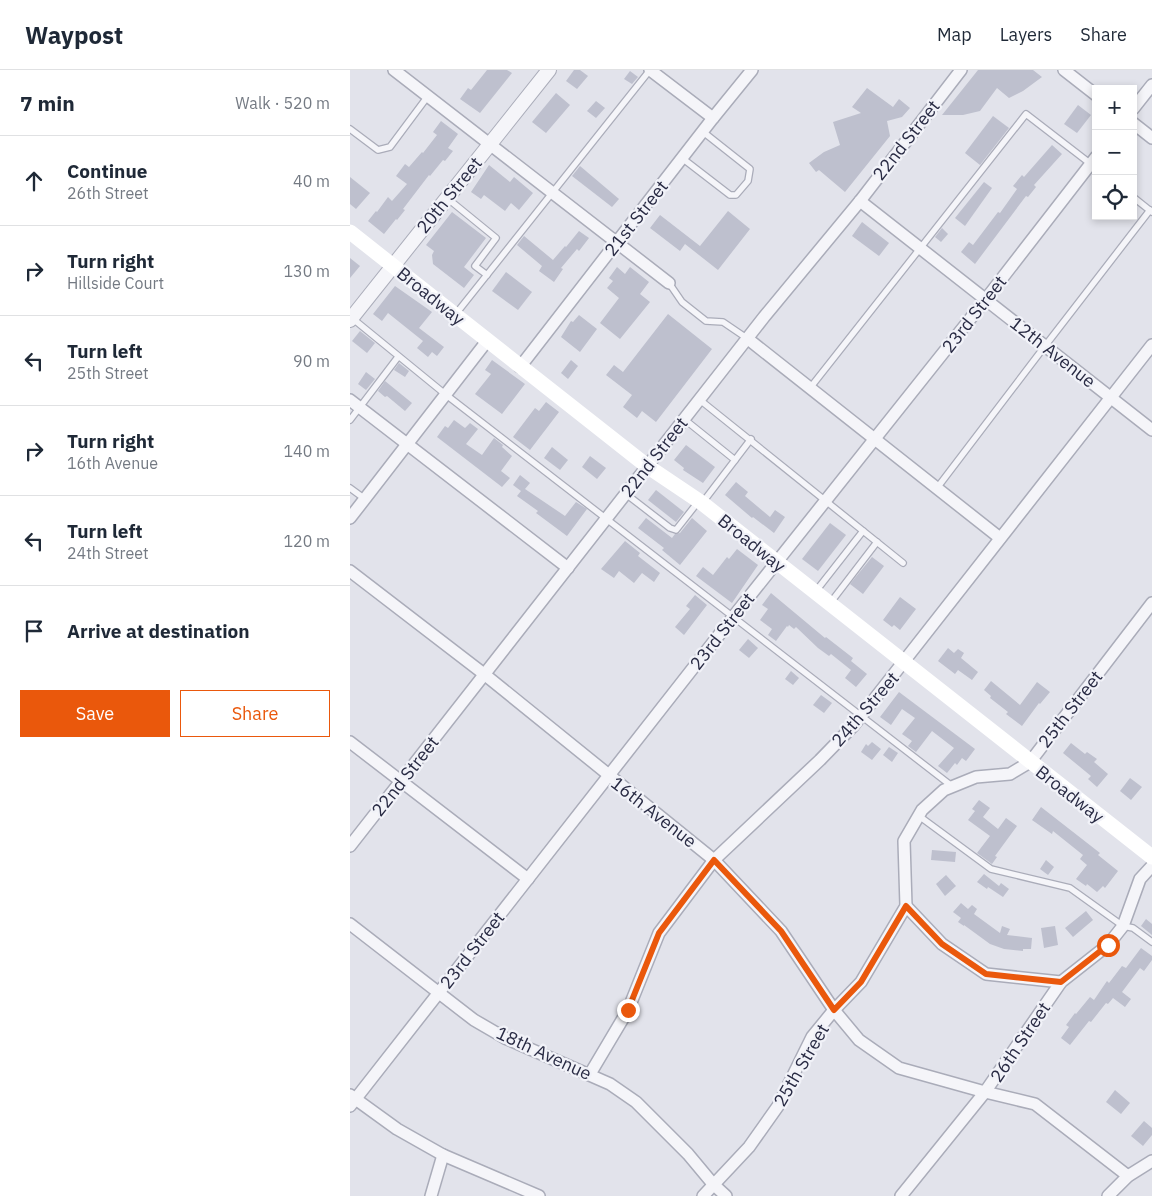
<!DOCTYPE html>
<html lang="en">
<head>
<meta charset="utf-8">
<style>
	:root { --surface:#fff; --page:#f6f6f7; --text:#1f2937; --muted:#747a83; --line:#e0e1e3; --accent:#ea580c }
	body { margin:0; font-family:"IBM Plex Sans",sans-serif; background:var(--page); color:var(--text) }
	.controls { position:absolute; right:15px; top:15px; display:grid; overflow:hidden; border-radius:0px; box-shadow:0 2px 8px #0003 }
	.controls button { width:45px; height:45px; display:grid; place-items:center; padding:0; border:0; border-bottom:1px solid var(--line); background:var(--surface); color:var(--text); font:25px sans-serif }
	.stop { position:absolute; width:15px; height:15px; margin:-11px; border:4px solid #ea580c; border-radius:50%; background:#fff }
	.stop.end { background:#ea580c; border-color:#fff; box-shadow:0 1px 5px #0008 }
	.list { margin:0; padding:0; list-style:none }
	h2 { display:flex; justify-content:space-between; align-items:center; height:65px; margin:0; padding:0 20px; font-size:21px }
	h2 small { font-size:16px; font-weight:400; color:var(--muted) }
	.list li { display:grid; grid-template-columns:32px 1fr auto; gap:15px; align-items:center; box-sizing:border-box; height:90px; padding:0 20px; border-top:1px solid var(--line) }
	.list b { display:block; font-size:19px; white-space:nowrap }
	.list p { margin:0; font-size:16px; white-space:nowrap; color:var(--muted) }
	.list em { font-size:16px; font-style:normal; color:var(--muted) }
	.actions { display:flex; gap:10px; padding:15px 20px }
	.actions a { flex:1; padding:11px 0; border:1px solid var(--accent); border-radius:0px; text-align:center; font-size:18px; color:var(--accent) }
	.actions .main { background:var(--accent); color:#fff }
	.icon { flex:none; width:28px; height:28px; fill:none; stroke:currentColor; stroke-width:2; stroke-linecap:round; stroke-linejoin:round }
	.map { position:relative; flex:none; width:802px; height:1126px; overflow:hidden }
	header { display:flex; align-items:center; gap:30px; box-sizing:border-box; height:70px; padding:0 25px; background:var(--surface); border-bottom:1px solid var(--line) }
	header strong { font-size:24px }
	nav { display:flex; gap:28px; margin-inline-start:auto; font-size:18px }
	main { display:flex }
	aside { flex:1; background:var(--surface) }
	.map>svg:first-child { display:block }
	.building { fill:#bec0ce }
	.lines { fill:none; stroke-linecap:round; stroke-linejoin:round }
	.service-casing { stroke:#aaacb9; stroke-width:8 }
	.minor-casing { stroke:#aaacb9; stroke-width:14 }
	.tertiary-casing { stroke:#aaacb9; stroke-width:16 }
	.service { stroke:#f5f5f9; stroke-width:5.5 }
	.minor { stroke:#f5f5f9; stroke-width:11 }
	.tertiary { stroke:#f5f5f9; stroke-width:14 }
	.secondary { stroke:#fff; stroke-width:15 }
	.route { stroke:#ea580c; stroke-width:6 }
	.labels { text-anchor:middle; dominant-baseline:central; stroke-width:4.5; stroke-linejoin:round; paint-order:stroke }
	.street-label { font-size:18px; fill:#292b44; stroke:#f1f2f8 }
</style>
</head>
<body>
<header>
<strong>Waypost</strong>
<nav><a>Map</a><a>Layers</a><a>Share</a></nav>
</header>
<main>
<aside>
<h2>7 min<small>Walk · 520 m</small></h2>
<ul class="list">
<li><svg class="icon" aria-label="ahead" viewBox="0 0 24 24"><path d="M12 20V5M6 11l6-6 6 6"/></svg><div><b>Continue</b><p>26th Street</p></div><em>40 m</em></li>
<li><svg class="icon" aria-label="right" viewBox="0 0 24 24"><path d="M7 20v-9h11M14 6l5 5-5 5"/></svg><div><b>Turn right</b><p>Hillside Court</p></div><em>130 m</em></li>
<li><svg class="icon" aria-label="left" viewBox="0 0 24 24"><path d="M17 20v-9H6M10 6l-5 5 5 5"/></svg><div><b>Turn left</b><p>25th Street</p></div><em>90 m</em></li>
<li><svg class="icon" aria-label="right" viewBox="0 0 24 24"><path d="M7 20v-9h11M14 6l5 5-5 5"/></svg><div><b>Turn right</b><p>16th Avenue</p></div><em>140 m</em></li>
<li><svg class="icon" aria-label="left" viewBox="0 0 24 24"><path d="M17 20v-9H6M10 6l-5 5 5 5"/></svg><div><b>Turn left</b><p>24th Street</p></div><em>120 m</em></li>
<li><svg class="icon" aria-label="arrive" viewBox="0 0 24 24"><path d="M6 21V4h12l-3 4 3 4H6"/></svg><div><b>Arrive at destination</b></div></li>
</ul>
<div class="actions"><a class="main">Save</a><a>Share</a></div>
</aside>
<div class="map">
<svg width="802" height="1126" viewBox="0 0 802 1126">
	<rect width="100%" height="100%" fill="#e2e3eb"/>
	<g class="building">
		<path d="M137,0H157L162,3L130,43L110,29L118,18L121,20Z"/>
		<path d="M224,0H230L238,6L227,19L216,11Z"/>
		<path d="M628,0H683L692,7L673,21L659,28L647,18L630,41L613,45H592Z"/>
		<path d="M280,1L288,7L282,14L274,9Z"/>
		<path d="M517,18L543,37L549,29L560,38L552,47L537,51L540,66L495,122L469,100L466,102L459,93L474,82L490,75L483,52L511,43L502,37Z"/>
		<path d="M206,23L220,35L196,63L182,52Z"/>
		<path d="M246,31L255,38L246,48L237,41Z"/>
		<path d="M728,35L741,45L727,63L714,54Z"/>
		<path d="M643,46L659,58L630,95L615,83Z"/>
		<path d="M91,51L108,64L98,78L103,81L95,91L93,90L80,106L79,105L53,139L55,140L47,150L46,149L34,164L18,151L26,141L27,142L38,127L42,131L57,114L46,106L55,94L59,97L72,82L73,83L87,65L83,62Z"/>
		<path d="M702,75L712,84L684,115L686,117L678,127L676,126L625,194L611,182L619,172L623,175L648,142L650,143L667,119L663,116L672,105L674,107Z"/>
		<path d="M139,95L160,112L164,107L183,123L169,140L161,133L155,141L134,125L131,129L121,122Z"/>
		<path d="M230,96L269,129L262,137L222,106Z"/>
		<path d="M0,107L20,123L6,139L0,134Z"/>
		<path d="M634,112L642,118L615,156L605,148Z"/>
		<path d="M378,141L400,159L368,200L335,174L330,181L300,158L310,145L350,176Z"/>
		<path d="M102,142L136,168L114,197L124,205L114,218L83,194L82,185L84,181L76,175Z"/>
		<path d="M512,152L539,173L529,186L502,166Z"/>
		<path d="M592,158L598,164L591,172L585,167Z"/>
		<path d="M229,161L239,168L229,181L227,179L211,198L213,199L204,212L189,201L192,196L167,175L174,166L203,190L215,176L216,177Z"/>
		<path d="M0,188L10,196L0,208Z"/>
		<path d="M267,197L275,204L280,197L299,212L290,224L300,232L270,269L250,253L269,228L257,218L263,211L259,208Z"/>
		<path d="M156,202L182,222L168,240L142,221Z"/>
		<path d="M45,216L82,242L69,258L94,277L87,286L82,282L78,287L67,278L73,271L38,243L32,251L23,244Z"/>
		<path d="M318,244L362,279L306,352L292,341L287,348L273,337L282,325L256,305L264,295L273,302Z"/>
		<path d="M229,245L247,259L230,282L211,267L221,251L223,252Z"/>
		<path d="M10,261L25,273L17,283L2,271Z"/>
		<path d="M142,290L175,314L152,344L125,324L141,304L135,300Z"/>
		<path d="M221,290L228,296L218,309L211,303Z"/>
		<path d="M49,293L59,301L55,307L44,300Z"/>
		<path d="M16,302L25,309L16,320L8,314Z"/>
		<path d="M35,311L62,333L55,341L37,326L35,327L28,321Z"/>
		<path d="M196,332L209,342L180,380L163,367L185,338L189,341Z"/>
		<path d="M104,350L115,358L120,353L128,359L116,374L132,385L144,368L153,375L152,377L162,386L151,401L160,408L152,417L87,367L95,356L98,358Z"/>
		<path d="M336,375L365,397L353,413L333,400L334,398L324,390Z"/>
		<path d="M202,377L218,390L210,400L194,388Z"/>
		<path d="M240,386L256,398L247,409L232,397Z"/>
		<path d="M170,405L180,413L175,419L215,446L226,432L237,439L217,466L186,443L188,441L167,426L171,421L163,415Z"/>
		<path d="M386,412L398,422L395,426L420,447L425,440L435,447L424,463L403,447L402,448L375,425Z"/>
		<path d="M306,420L334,442L326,452L298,430Z"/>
		<path d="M296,448L322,468L325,464L330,463L342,448L357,461L330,495L312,480L314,478L288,458Z"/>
		<path d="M480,453L496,465L468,501L452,489Z"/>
		<path d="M275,471L290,483L288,486L310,503L304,512L292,503L284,513L269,501L264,508L251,499Z"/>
		<path d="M387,479L408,495L382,533L346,506L353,497L363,505L377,487L379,489Z"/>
		<path d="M522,487L534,496L513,524L500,514Z"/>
		<path d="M421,523L475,568L476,567L503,588L501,591L517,604L506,617L495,608L501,600L481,584L479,586L468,578L446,557L444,559L439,555L438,557L437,556L426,571L418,565L422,559L410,550L418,539L412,535Z"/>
		<path d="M345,525L357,535L334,565L325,557L340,539L336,536Z"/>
		<path d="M550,527L566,539L550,560L544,555L542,557L533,550Z"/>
		<path d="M398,569L408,578L399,588L389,580Z"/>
		<path d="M598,578L604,583L608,579L614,583L611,588L628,602L622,610L608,600L605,604L588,591Z"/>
		<path d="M441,601L449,608L443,615L435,609Z"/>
		<path d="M641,611L670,635L687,612L700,622L690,634L689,633L672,656L656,644L658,642L640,628L641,626L634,620Z"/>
		<path d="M549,622L625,679L616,691L612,688L607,695L605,693L597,703L588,696L604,678L582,661L566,682L558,676L562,671L552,664L565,648L552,639L541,655L530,647Z"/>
		<path d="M471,625L482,633L474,643L463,635Z"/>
		<path d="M522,672L531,679L522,690L511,682L516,674L518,676Z"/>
		<path d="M721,673L735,684L737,682L747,689L744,692L758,704L747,717L738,709L741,706L713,683Z"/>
		<path d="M539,677L548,683L542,692L533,685Z"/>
		<path d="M780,708L792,717L781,730L770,721Z"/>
		<path d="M629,730L640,738L633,747L648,759L656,748L667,756L645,786L647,787L642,794L627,783L640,766L618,750L625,741L622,739Z"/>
		<path d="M691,737L750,783L748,785L768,801L755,818L753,816L747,822L737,814L736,816L726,809L737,795L730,789L733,785L703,761L702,764L682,750Z"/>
		<path d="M582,780L606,782L605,792L581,790Z"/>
		<path d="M696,790L704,797L698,805L690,799Z"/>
		<path d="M634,804L649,816L651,813L659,819L653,827L638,817L637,819L627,812Z"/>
		<path d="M596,805L606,816L595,826L586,814Z"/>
		<path d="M611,833L618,839L622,835L627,839L624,844L650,863L652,856L660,859L657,865L682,868L681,879H673V881L654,879L640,874L614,855V856L608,852L611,848L603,842Z"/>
		<path d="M736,841L743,850L723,867L715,858Z"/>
		<path d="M796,849L802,854V865L791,856Z"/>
		<path d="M705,856L708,875L694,878L691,858Z"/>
		<path d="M791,878L802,886V890L794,901L790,898L772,922L781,929L775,937L763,928L758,934L756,933L741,952L739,951L720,975L711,968L719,957L716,955L725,943L726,944L740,927L744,930L757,911L759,913L772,896L776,898Z"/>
		<path d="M765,1020L780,1033L771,1044L756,1032Z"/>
		<path d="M794,1051L802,1058V1065L793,1076L781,1066Z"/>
	</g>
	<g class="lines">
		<defs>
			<g id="service">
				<path d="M0,59L28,80L40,77L78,26"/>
				<path d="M332,88L380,125H386L398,111L400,99L352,61"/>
				<path d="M783,127L802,142"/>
				<path d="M97,128L146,168L125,196L137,205"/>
				<path d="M319,213L332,232L356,251L373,252L398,269"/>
				<path d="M105,245L300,0"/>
				<path d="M2,248L95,324L603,717"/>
				<path d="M460,318L676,44L746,98"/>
				<path d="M350,330L553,493"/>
				<path d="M334,349L385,390L353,432"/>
				<path d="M0,350L48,287"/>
				<path d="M385,390L401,369"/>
				<path d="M0,418L15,429"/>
				<path d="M587,418L695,276L800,140"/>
				<path d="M276,424L320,458L326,460L348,432"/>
				<path d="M466,521L513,461"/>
				<path d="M481,532L527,472"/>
				<path d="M569,746L641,799L720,818L773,856L783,858L802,872"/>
			</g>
			<g id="minor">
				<path d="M44,0L319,213"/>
				<path d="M300,0L363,48"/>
				<path d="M714,0L746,25"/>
				<path d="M783,39L802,15"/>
				<path d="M783,53L802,68"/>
				<path d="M510,131L802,360"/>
				<path d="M398,269L650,468"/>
				<path d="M170,297L363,48L402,0"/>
				<path d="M0,330L218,498"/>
				<path d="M0,448L137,271"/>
				<path d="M0,501L134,604L364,790L431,861L484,940L509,970L549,998L635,1022L685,1034L778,1106"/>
				<path d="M0,672L178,809"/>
				<path d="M0,776L414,247L510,131L611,0"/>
				<path d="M556,836L592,874L636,904L711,912"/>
				<path d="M0,854L124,950L155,968L260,1014L286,1032L338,1084L363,1114L376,1126"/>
				<path d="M240,1004L278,940L309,863L364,790L470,690L504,655L802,275"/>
				<path d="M0,1025L47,1059L93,1085L189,1126"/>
				<path d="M0,1036L383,547L636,229L746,87"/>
				<path d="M81,1126L93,1085"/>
				<path d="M353,1126L399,1077L428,1036L462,967L484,940L511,912L556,836L554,771L572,740L594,720L626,707L660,704L680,692L802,533"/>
				<path d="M551,1126L635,1022L711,912L758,875L773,856L790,809L802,796"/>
				<path d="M758,1126L778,1106L802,1091"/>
			</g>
			<path id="tertiary" d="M0,250L199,0"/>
		</defs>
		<use href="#service" class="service-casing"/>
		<use href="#minor" class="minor-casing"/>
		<use href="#tertiary" class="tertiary-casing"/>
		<use href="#service" class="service"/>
		<use href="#minor" class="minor"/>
		<use href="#tertiary" class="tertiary"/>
		<path class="secondary" d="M0,162L297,396L352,433L802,787"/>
	</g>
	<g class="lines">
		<path class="route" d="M278,940L309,863L364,790L431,861L484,940L511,912L556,836L592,874L636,904L711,912L758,875"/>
	</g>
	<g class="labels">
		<g class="street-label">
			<text transform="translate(556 70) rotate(-52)">22nd Street</text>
			<text transform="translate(99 125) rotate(-51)">20th Street</text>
			<text transform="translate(286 148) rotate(-52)">21st Street</text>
			<text transform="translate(81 226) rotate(39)">Broadway</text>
			<text transform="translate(624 244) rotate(-52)">23rd Street</text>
			<text transform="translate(703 282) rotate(38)">12th Avenue</text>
			<text transform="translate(304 387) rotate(-52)">22nd Street</text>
			<text transform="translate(402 473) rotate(39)">Broadway</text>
			<text transform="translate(372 561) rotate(-52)">23rd Street</text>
			<text transform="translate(515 639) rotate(-49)">24th Street</text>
			<text transform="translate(720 639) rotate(-52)">25th Street</text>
			<text transform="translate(55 706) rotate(-52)">22nd Street</text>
			<text transform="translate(720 724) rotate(38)">Broadway</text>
			<text transform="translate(304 742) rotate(38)">16th Avenue</text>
			<text transform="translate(122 880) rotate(-52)">23rd Street</text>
			<text transform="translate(670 972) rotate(-56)">26th Street</text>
			<text transform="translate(194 983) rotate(25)">18th Avenue</text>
			<text transform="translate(451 995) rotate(-60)">25th Street</text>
		</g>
	</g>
</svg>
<div class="controls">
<button>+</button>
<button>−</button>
<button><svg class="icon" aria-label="locate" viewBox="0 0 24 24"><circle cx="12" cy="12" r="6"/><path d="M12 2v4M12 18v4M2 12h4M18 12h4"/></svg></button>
</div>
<div class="stop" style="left:758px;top:875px"></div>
<div class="stop end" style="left:278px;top:940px"></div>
</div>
</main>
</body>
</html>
